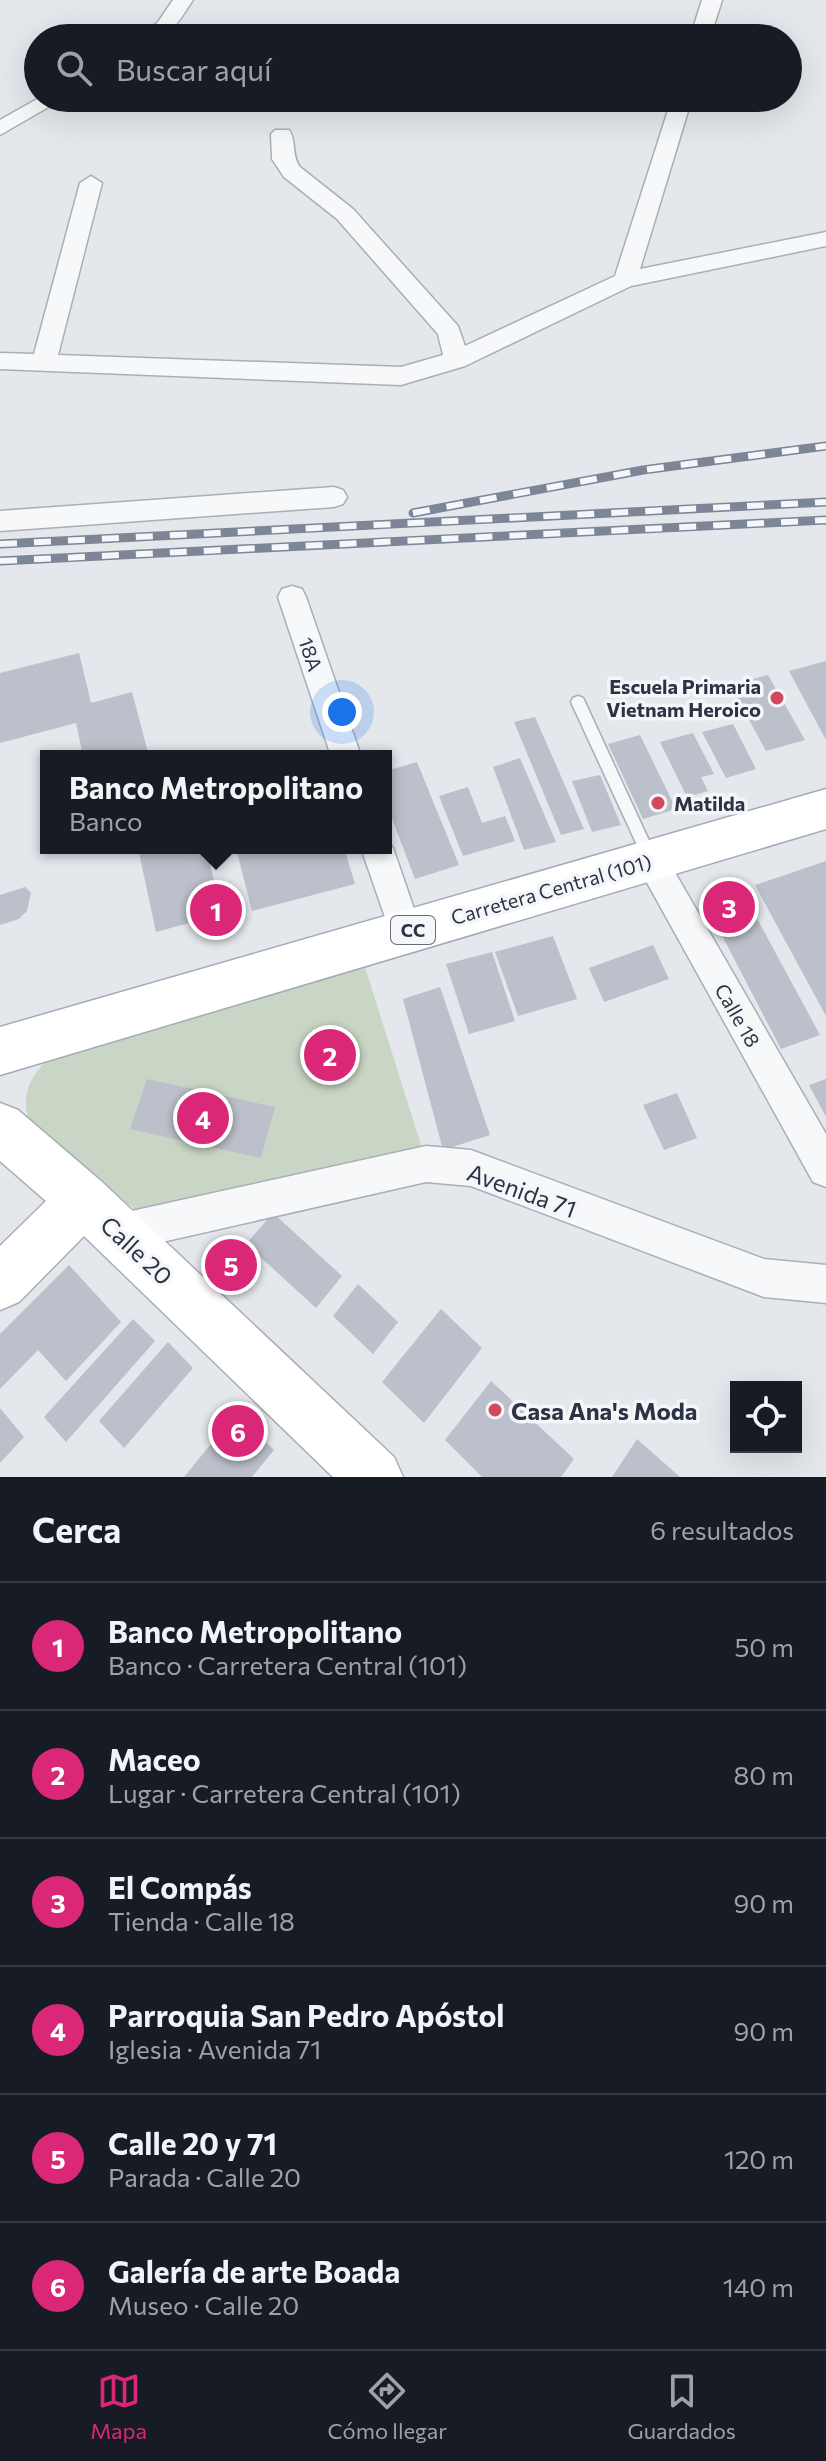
<!DOCTYPE html>
<html lang="es">
<head>
<meta charset="utf-8">
<style>
	:root { --surface:#171b24; --page:#20242c; --text:#f1f3f6; --muted:#9ea1a6; --line:#363941; --accent:#db2777 }
	body { margin:0; font-family:Commissioner,sans-serif; background:var(--page); color:var(--text) }
	.controls { position:absolute; right:24px; bottom:24px; display:grid; overflow:hidden; border-radius:0px; box-shadow:0 8px 32px #0002 }
	.controls button { width:72px; height:72px; display:grid; place-items:center; padding:0; border:0; border-bottom:2px solid var(--line); background:var(--surface); color:var(--text); font:40px sans-serif }
	.you { position:absolute; left:342px; top:712px; width:28px; height:28px; margin:-20px; border:6px solid #fff; border-radius:50%; background:#1a73e8; box-shadow:0 0 0 12px #1a73e833 }
	.badge { display:grid; place-items:center; width:52px; height:52px; border-radius:50%; background:var(--accent); color:#fff; font-size:26px; font-weight:700 }
	.pin { position:absolute; translate:-50% -50%; border:4px solid #fff; box-shadow:0 2px 8px #0006 }
	.popup { position:absolute; left:40px; top:750px; width:352px; height:104px; box-sizing:border-box; display:grid; place-content:center; border-radius:0px; background:var(--surface); filter:drop-shadow(0 2px 6px #0005); font-size:26px; white-space:nowrap; color:var(--muted) }
	.popup b { font-size:30px; color:var(--text) }
	.popup::after { content:''; position:absolute; left:50%; top:100%; margin-left:-16px; border:16px solid transparent; border-top-color:var(--surface) }
	.list { margin:0; padding:0; list-style:none }
	h2 { display:flex; justify-content:space-between; align-items:center; height:104px; margin:0; padding:0 32px; font-size:34px }
	h2 small { font-size:26px; font-weight:400; color:var(--muted) }
	.list li { display:grid; grid-template-columns:52px 1fr auto; gap:24px; align-items:center; box-sizing:border-box; height:128px; padding:0 32px; border-top:2px solid var(--line) }
	.list b { display:block; font-size:30px; white-space:nowrap }
	.list p { margin:0; font-size:26px; white-space:nowrap; color:var(--muted) }
	.list em { font-size:26px; font-style:normal; color:var(--muted) }
	.icon { flex:none; width:44px; height:44px; fill:none; stroke:currentColor; stroke-width:2; stroke-linecap:round; stroke-linejoin:round }
	.map { position:relative; flex:none; width:826px; height:1477px; overflow:hidden }
	.search { position:absolute; background:var(--surface); box-shadow:0 8px 32px #0002; left:24px; right:24px; top:24px; height:88px; display:flex; align-items:center; gap:20px; box-sizing:border-box; padding:0 28px; border-radius:44px; color:var(--muted); font-size:30px }
	.sheet { height:872px; background:var(--surface) }
	nav { display:flex; justify-content:space-around; align-items:center; box-sizing:border-box; height:112px; border-top:2px solid var(--line); background:var(--surface); font-size:22px; color:var(--muted) }
	nav a { display:grid; justify-items:center; gap:4px }
	nav .on { color:var(--accent) }
	.map>svg:first-child { display:block }
	.green { fill:#c9d6c5 }
	.building { fill:#bbc0ca }
	.lines { fill:none; stroke-linecap:round; stroke-linejoin:round }
	.lane-casing { stroke:#a9aeb7; stroke-width:3 }
	.street-casing { stroke:#a9aeb7; stroke-width:3 }
	.secondary-casing { stroke:#a9aeb7; stroke-width:3 }
	.primary-casing { stroke:#a3abb8; stroke-width:3 }
	.lane { fill:#f7f8fa; fill-rule:evenodd }
	.street { fill:#f7f8fa; fill-rule:evenodd }
	.secondary { fill:#fff; fill-rule:evenodd }
	.primary { fill:#fff; fill-rule:evenodd }
	.rail-casing { stroke:#7d8696; stroke-width:9 }
	.rail { stroke:#f4f6f9; stroke-width:6; stroke-dasharray:17; stroke-linecap:butt }
	.poi-dot { fill:#d1495b; stroke:#f4f6f9; stroke-width:3 }
	.labels { text-anchor:middle; dominant-baseline:central; stroke-width:7; stroke-linejoin:round; paint-order:stroke }
	.shield { fill:#f4f6f9; stroke:#676e7b; stroke-width:2 }
	.shield-label { font-size:18px; font-weight:bold; fill:#2b3445 }
	.street-label { font-size:20px; fill:#2b3445; stroke:#f4f6f9 }
	.poi-label { font-size:20px; font-weight:bold; fill:#2b3445; stroke:#f4f6f9; text-anchor:end }
	.near-street-label { font-size:24px; fill:#2b3445; stroke:#f4f6f9 }
	.near-poi-label { font-size:24px; font-weight:bold; fill:#2b3445; stroke:#f4f6f9; text-anchor:start }
</style>
</head>
<body>
<div class="map">
<svg width="826" height="1477" viewBox="0 0 826 1477">
	<rect width="100%" height="100%" fill="#e4e7ec"/>
	<path class="green" d="M365,967L422,1148L140,1213L39,1136C14,1105 27,1075 56,1053Z"/>
	<g class="building">
		<path d="M79,653L91,703L132,692L149,756H83L76,723L0,743V673Z"/>
		<path d="M826,661V740L789,671Z"/>
		<path d="M768,675L805,740L766,751L730,685Z"/>
		<path d="M535,717L584,829L561,835L514,722Z"/>
		<path d="M733,724L756,769L726,778L702,732Z"/>
		<path d="M693,733L714,774L701,777L708,791L687,797L660,742Z"/>
		<path d="M640,735L676,809L643,819L608,744Z"/>
		<path d="M520,758L556,842L524,850L493,767Z"/>
		<path d="M417,762L459,865L415,879L386,803V771Z"/>
		<path d="M600,775L621,825L592,832L572,781Z"/>
		<path d="M468,787L482,823L505,816L515,841L463,856L439,796Z"/>
		<path d="M138,848H206L222,914L156,932Z"/>
		<path d="M236,848H344L355,884L252,911Z"/>
		<path d="M826,861V1016L755,885Z"/>
		<path d="M25,887L31,893L27,911L19,919L0,925V895Z"/>
		<path d="M740,887L820,1035L781,1049L703,899Z"/>
		<path d="M553,936L577,999L518,1016L495,952Z"/>
		<path d="M653,945L669,979L604,1002L589,968Z"/>
		<path d="M492,952L515,1021L469,1034L446,964Z"/>
		<path d="M440,987L490,1135L443,1150L403,999Z"/>
		<path d="M147,1079L275,1107L261,1158L130,1129Z"/>
		<path d="M826,1079V1117L809,1085Z"/>
		<path d="M677,1093L697,1138L664,1150L643,1105Z"/>
		<path d="M273,1213L342,1276L316,1308L246,1244Z"/>
		<path d="M69,1265L121,1322L66,1381L38,1350L0,1389V1334Z"/>
		<path d="M358,1284L398,1322L373,1354L333,1316Z"/>
		<path d="M441,1309L482,1348L424,1423L382,1382Z"/>
		<path d="M133,1319L155,1341L66,1442L44,1417Z"/>
		<path d="M168,1342L193,1368L124,1448L99,1421Z"/>
		<path d="M491,1381L574,1459L561,1477H482L445,1440Z"/>
		<path d="M0,1408L24,1437L0,1463Z"/>
		<path d="M236,1413L274,1450L252,1477H184Z"/>
		<path d="M637,1439L680,1477H612Z"/>
	</g>
	<g class="lines">
		<defs>
			<path id="lane" d="M578,696L583,698L585,702L657,858L655,863L650,865L645,863L643,858L571,702L573,698Z"/>
			<g id="street">
				<path d="M173,0H193C175,26 173,38 139,38L158,22Z"/>
				<path d="M702,0H722L710,38H690Z"/>
				<path d="M39,98H64L0,135V120Z"/>
				<path d="M672,98H692L640,269L826,232V246L631,286L465,366L401,385L0,369V353L34,354L80,183L91,176L102,183L58,355L401,367L443,355L438,334L337,219L284,177L272,159L271,134L275,130H289C297,141 291,155 300,167L353,209L458,326L465,346L615,276Z"/>
				<path d="M334,487L343,490L347,497L343,504L334,507L0,531V511Z"/>
				<path d="M292,586L302,589L306,597L361,756H331L278,597L282,589Z"/>
				<path d="M386,837L393,848L422,932L418,943L406,947L394,943L361,848H386Z"/>
				<path d="M651,846L662,850L826,1134V1187L813,1182L640,870L635,860L640,850Z"/>
				<path d="M426,1146L471,1150L764,1259L826,1265V1303L764,1297L471,1186L426,1182L118,1252L105,1246L99,1233L105,1220L118,1214Z"/>
			</g>
			<path id="secondary" d="M0,1103L18,1110L102,1182L394,1457L403,1477H333L84,1236L19,1302L0,1310V1246L46,1201L0,1161Z"/>
			<path id="primary" d="M826,789V829L0,1075V1027Z"/>
		</defs>
		<use href="#lane" class="lane-casing"/>
		<use href="#street" class="street-casing"/>
		<use href="#secondary" class="secondary-casing"/>
		<use href="#primary" class="primary-casing"/>
		<use href="#lane" class="lane"/>
		<use href="#street" class="street"/>
		<use href="#secondary" class="secondary"/>
		<use href="#primary" class="primary"/>
		<defs>
			<g id="rail">
				<path d="M413,513L643,470L826,446"/>
				<path d="M0,544L826,502"/>
				<path d="M0,561L826,520"/>
			</g>
		</defs>
		<use href="#rail" class="rail-casing"/>
		<use href="#rail" class="rail"/>
	</g>
	<g class="poi-dot">
		<circle cx="777" cy="698" r="8"/>
		<circle cx="658" cy="803" r="8"/>
		<circle cx="495" cy="1410" r="8"/>
	</g>
	<g class="labels">
		<rect class="shield" x="391" y="916" width="44" height="28" rx="6"/>
		<g class="shield-label">
			<text x="413" y="930">CC</text>
		</g>
		<g class="street-label">
			<text transform="translate(311 654) rotate(71)">18A</text>
			<text transform="translate(551 889) rotate(-16)">Carretera Central (101)</text>
			<text transform="translate(738 1015) rotate(60)">Calle 18</text>
		</g>
		<g class="poi-label">
			<text x="761" y="686">Escuela Primaria<tspan x="761" dy="23">Vietnam Heroico</tspan></text>
			<text x="674" y="803" text-anchor="start">Matilda</text>
		</g>
		<g class="near-street-label">
			<text transform="translate(522 1190) rotate(20)">Avenida 71</text>
			<text transform="translate(137 1250) rotate(43)">Calle 20</text>
		</g>
		<g class="near-poi-label">
			<text x="511" y="1410">Casa Ana's Moda</text>
		</g>
	</g>
</svg>
<div class="controls">
<button><svg class="icon" aria-label="locate" viewBox="0 0 24 24"><circle cx="12" cy="12" r="6"/><path d="M12 2v4M12 18v4M2 12h4M18 12h4"/></svg></button>
</div>
<div class="you"></div>
<div class="pin badge" style="left:216px;top:910px">1</div>
<div class="popup"><b>Banco Metropolitano</b>Banco</div>
<div class="pin badge" style="left:330px;top:1055px">2</div>
<div class="pin badge" style="left:729px;top:907px">3</div>
<div class="pin badge" style="left:203px;top:1118px">4</div>
<div class="pin badge" style="left:231px;top:1265px">5</div>
<div class="pin badge" style="left:238px;top:1431px">6</div>
<div class="search"><svg class="icon" aria-label="search" viewBox="0 0 24 24"><circle cx="10" cy="10" r="6"/><path d="M15 15l6 6"/></svg>Buscar aquí</div>
</div>
<section class="sheet">
<h2>Cerca<small>6 resultados</small></h2>
<ul class="list">
<li><span class="badge">1</span><div><b>Banco Metropolitano</b><p>Banco · Carretera Central (101)</p></div><em>50 m</em></li>
<li><span class="badge">2</span><div><b>Maceo</b><p>Lugar · Carretera Central (101)</p></div><em>80 m</em></li>
<li><span class="badge">3</span><div><b>El Compás</b><p>Tienda · Calle 18</p></div><em>90 m</em></li>
<li><span class="badge">4</span><div><b>Parroquia San Pedro Apóstol</b><p>Iglesia · Avenida 71</p></div><em>90 m</em></li>
<li><span class="badge">5</span><div><b>Calle 20 y 71</b><p>Parada · Calle 20</p></div><em>120 m</em></li>
<li><span class="badge">6</span><div><b>Galería de arte Boada</b><p>Museo · Calle 20</p></div><em>140 m</em></li>
</ul>
</section>
<nav>
<a class="on"><svg class="icon" aria-label="map" viewBox="0 0 24 24"><path d="M3 6l6-2 6 2 6-2v14l-6 2-6-2-6 2zM9 4v14M15 6v14"/></svg>Mapa</a>
<a><svg class="icon" aria-label="directions" viewBox="0 0 24 24"><path d="M12 3l9 9-9 9-9-9zM9 14v-3h6M13 9l2 2-2 2"/></svg>Cómo llegar</a>
<a><svg class="icon" aria-label="saved" viewBox="0 0 24 24"><path d="M7 4h10v16l-5-4-5 4z"/></svg>Guardados</a>
</nav>
</body>
</html>
